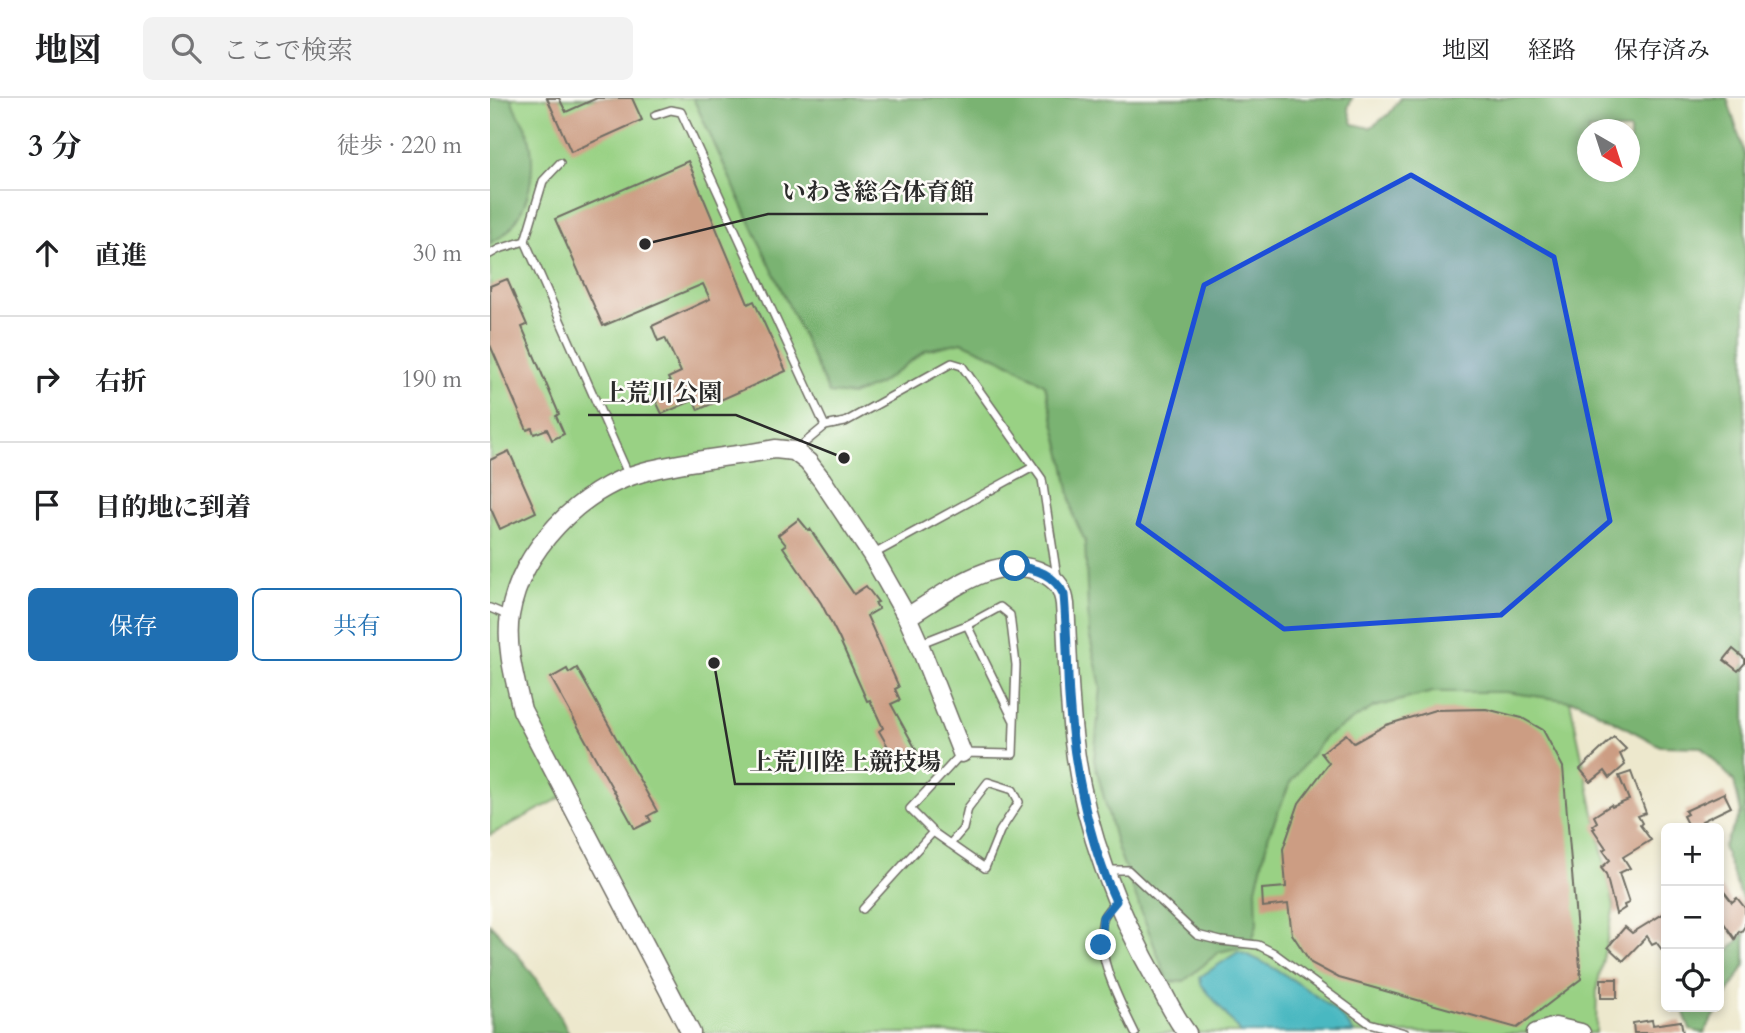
<!DOCTYPE html>
<html lang="ja">
<head>
<meta charset="utf-8">
<style>
	:root { --surface:#fff; --page:#f2f2f2; --text:#202124; --muted:#757577; --line:#e0e0e0; --accent:#1f6fb2 }
	body { margin:0; font-family:Cardo,"Noto Serif JP",serif; background:var(--page); color:var(--text) }
	.controls { position:absolute; right:21px; bottom:21px; display:grid; overflow:hidden; border-radius:10px; box-shadow:0 4px 10px #0003 }
	.controls button { width:63px; height:63px; display:grid; place-items:center; padding:0; border:0; border-bottom:2px solid var(--line); background:var(--surface); color:var(--text); font:35px sans-serif }
	.compass { position:absolute; left:1087px; top:21px; width:63px; height:63px; border-radius:50%; background:var(--surface); box-shadow:0 4px 10px #0003; rotate:141deg }
	.stop { position:absolute; width:21px; height:21px; margin:-16px; border:5px solid #1f6fb2; border-radius:50%; background:#fff }
	.stop.end { background:#1f6fb2; border-color:#fff; box-shadow:0 2px 7px #0008 }
	.list { margin:0; padding:0; list-style:none }
	h2 { display:flex; justify-content:space-between; align-items:center; height:91px; margin:0; padding:0 28px; font-size:30px }
	h2 small { font-size:23px; font-weight:400; color:var(--muted) }
	.list li { display:grid; grid-template-columns:46px 1fr auto; gap:21px; align-items:center; box-sizing:border-box; height:126px; padding:0 28px; border-top:2px solid var(--line) }
	.list b { display:block; font-size:26px; white-space:nowrap }
	.list em { font-size:23px; font-style:normal; color:var(--muted) }
	.actions { display:flex; gap:14px; padding:21px 28px }
	.actions a { flex:1; padding:16px 0; border:2px solid var(--accent); border-radius:10px; text-align:center; font-size:24px; color:var(--accent) }
	.actions .main { background:var(--accent); color:#fff }
	.icon { flex:none; width:38px; height:38px; fill:none; stroke:currentColor; stroke-width:2; stroke-linecap:round; stroke-linejoin:round }
	.map { position:relative; flex:none; width:1255px; height:935px; overflow:hidden }
	header { display:flex; align-items:center; gap:42px; box-sizing:border-box; height:98px; padding:0 35px; background:var(--surface); border-bottom:2px solid var(--line) }
	header strong { font-size:33px }
	nav { display:flex; gap:38px; margin-inline-start:auto; font-size:24px }
	.search { width:490px; height:63px; background:var(--page); display:flex; align-items:center; gap:18px; box-sizing:border-box; padding:0 24px; border-radius:10px; color:var(--muted); font-size:26px }
	main { display:flex }
	aside { flex:1; background:var(--surface) }
	.map>svg:first-child { display:block }
	.green { fill:#99d184; stroke:#627e58; stroke-width:2 }
	.forest { fill:#7ab372; stroke:#526f4e; stroke-width:2; fill-rule:evenodd }
	.water { fill:#49b8c1; stroke:#3a7276; stroke-width:2 }
	.building { fill:#cc9d83 }
	.lines { fill:none; stroke-linecap:round; stroke-linejoin:round }
	.service-casing { stroke:#6f6d64; stroke-width:10 }
	.tertiary-casing { stroke:#6f6d64; stroke-width:21 }
	.service { stroke:#fff; stroke-width:7 }
	.tertiary { stroke:#fff; stroke-width:18 }
	.route { stroke:#1f6fb2; stroke-width:9 }
	.marked { fill:#1d4ed8; fill-opacity:0.2; stroke:#1d4ed8; stroke-width:5; stroke-linejoin:round }
	.leader { fill:none; stroke:#2b2b2b; stroke-width:2.5 }
	.callout-dot { fill:#2b2b2b; stroke:#fdfcf7; stroke-width:2.5 }
	.callout-label { font-size:24px; text-anchor:middle; font-weight:bold; fill:#2b2b2b; stroke:#fdfcf7; stroke-width:5; stroke-linejoin:round; paint-order:stroke }
</style>
</head>
<body>
<header>
<strong>地図</strong>
<div class="search"><svg class="icon" aria-label="search" viewBox="0 0 24 24"><circle cx="10" cy="10" r="6"/><path d="M15 15l6 6"/></svg>ここで検索</div>
<nav><a>地図</a><a>経路</a><a>保存済み</a></nav>
</header>
<main>
<aside>
<h2>3 分<small>徒歩 · 220 m</small></h2>
<ul class="list">
<li><svg class="icon" aria-label="ahead" viewBox="0 0 24 24"><path d="M12 20V5M6 11l6-6 6 6"/></svg><div><b>直進</b></div><em>30 m</em></li>
<li><svg class="icon" aria-label="right" viewBox="0 0 24 24"><path d="M7 20v-9h11M14 6l5 5-5 5"/></svg><div><b>右折</b></div><em>190 m</em></li>
<li><svg class="icon" aria-label="arrive" viewBox="0 0 24 24"><path d="M6 21V4h12l-3 4 3 4H6"/></svg><div><b>目的地に到着</b></div></li>
</ul>
<div class="actions"><a class="main">保存</a><a>共有</a></div>
</aside>
<div class="map">
<svg width="1255" height="935" viewBox="0 0 1255 935">
	<rect width="100%" height="100%" fill="#fdfcf7"/>
	<filter id="ink" filterUnits="userSpaceOnUse"><feTurbulence type="fractalNoise" baseFrequency=".0143" numOctaves="2"/><feDisplacementMap in="SourceGraphic" scale="14" xChannelSelector="R" yChannelSelector="G"/><feConvolveMatrix kernelMatrix="1 2 1 2 8 2 1 2 1" color-interpolation-filters="sRGB"/></filter>
	<filter id="wash" filterUnits="userSpaceOnUse"><feTurbulence type="fractalNoise" baseFrequency=".00686" numOctaves="4" result="noise"/><feDisplacementMap in="SourceGraphic" scale="28" xChannelSelector="R" yChannelSelector="G"/><feGaussianBlur stdDeviation="1.57" result="paint"/><feColorMatrix in="noise" values="0 0 0 0 0 0 0 0 0 0 0 0 0 0 0 0 0 1.4 0 .05"/><feComposite in="paint" operator="in"/></filter>
	<g filter="url(#wash)">
		<rect width="100%" height="100%" fill="#ede8cd"/>
		<path class="green" d="M0,0H224L628,41L825,615L917,560L1076,584L1124,809L1107,889L1106,935H201L76,697L0,737Z"/>
		<g class="forest">
			<path d="M0,0H22C23,14 34,22 38,35C49,72 38,128 0,145Z"/>
			<path d="M203,0H862L858,10L863,26L880,30L899,16L911,0H1237L1255,57V810L1233,749L1251,715L1244,683L1211,649L1170,648L1089,604L1015,594H943L884,609L835,639L800,685L779,736L766,790L767,826L761,847L729,854L694,883L678,884L627,749L604,662L611,589L599,535L595,443L584,419L574,365L555,287L521,266L472,244L436,252L389,286L362,297L339,295ZM1098,32H1140V74H1098Z"/>
			<path d="M0,826C34,861 56,892 79,935H0Z"/>
			<path d="M1255,834V867L1214,935L1200,932L1192,909H1229V864Z"/>
		</g>
		<path class="water" d="M748,854C775,860 852,911 864,935H751L711,886L710,879Z"/>
		<g id="blocks">
			<g class="building">
				<path d="M57,0H69L76,14L107,0H142L152,22L81,54Z"/>
				<path d="M198,63L258,206L264,203L296,273L208,312L204,302L172,316L163,297L182,288L178,280L191,274L175,240L168,243L162,228L220,201L213,186L113,228L65,121Z"/>
				<path d="M17,181L37,227L32,229L69,316L66,318L74,336L62,342L57,331L44,336L42,330L37,332L0,247V188Z"/>
				<path d="M19,353L46,414L10,431L0,409V362Z"/>
				<path d="M309,421L318,432L320,431L364,496L376,488L388,504L385,505L389,511L377,518L409,589L405,591L410,602L401,606L428,655L408,666L389,633L393,630L380,602L377,603L349,540L331,505L293,449L296,447L288,437Z"/>
				<path d="M1243,551L1255,561V565L1248,573L1234,562Z"/>
				<path d="M87,570L167,713L158,718L161,723L145,731L61,580L77,571L79,575Z"/>
				<path d="M996,611L1032,620L1053,632L1073,669L1091,881L1027,930L849,880L821,865L802,836L798,806L773,809L772,791L796,789L793,751L809,705L839,665L831,655L856,636L864,645L896,627L945,612Z"/>
				<path d="M1124,639L1136,651L1130,656L1135,667L1120,680L1115,673L1101,684L1090,671Z"/>
				<path d="M1141,674L1156,715L1148,718L1152,725L1150,727L1161,742L1133,759L1140,770L1129,775L1139,805L1134,807L1135,810L1126,816L1116,776L1111,770L1120,762L1113,752L1116,750L1103,731L1105,730L1103,727L1107,724L1104,718L1121,707L1122,709L1139,702L1129,678Z"/>
				<path d="M1234,695L1241,709L1212,723L1216,730H1199L1193,718L1197,716L1195,713Z"/>
				<path d="M1229,787L1242,804L1247,800L1255,810V828L1251,834L1249,833L1245,841L1229,818Z"/>
				<path d="M1173,816L1176,818V857L1166,844L1162,846L1157,838L1133,863L1118,849L1135,829L1142,835Z"/>
				<rect x="1111" y="881" width="16" height="19"/>
				<path d="M1162,922L1163,927L1191,923L1193,935H1144L1143,925Z"/>
			</g>
		</g>
	</g>
	<g filter="url(#ink)">
		<use href="#blocks" fill-opacity="0" stroke="#6f6d64" stroke-width="2"/>
		<g class="lines">
			<defs>
				<g id="service">
					<path d="M165,17L181,12L191,14L335,328"/>
					<path d="M70,65L53,83L35,143L139,378"/>
					<path d="M0,156L9,151L35,143"/>
					<path d="M306,352L335,328L355,324L462,265L472,268L552,381L567,479"/>
					<path d="M384,456L543,369"/>
					<path d="M0,510L19,518"/>
					<path d="M477,527L523,621"/>
					<path d="M443,734C460,746 477,758 495,770L510,733L529,704L523,692L498,684L478,710L473,731L460,746"/>
					<path d="M616,772H638L707,837L731,843L768,847L784,855L879,925L915,935"/>
					<path d="M626,803C622,808 615,814 613,821C604,856 630,904 645,935"/>
					<path d="M373,811L443,734L420,711L472,655L523,656L526,567L520,517L510,509L477,527L431,545"/>
				</g>
				<g id="tertiary">
					<path d="M417,519C457,495 509,451 555,476C568,483 573,491 575,506C578,552 578,598 584,644C594,731 627,814 670,889C678,904 686,921 697,935"/>
					<path d="M201,935L32,612C25,582 15,548 20,517C31,452 90,391 153,374C196,362 242,359 285,351L304,353L318,364L332,382L382,457L417,519L429,546L472,655"/>
					<path d="M1046,935L1065,929L1091,935"/>
				</g>
			</defs>
			<use href="#service" class="service-casing"/>
			<use href="#tertiary" class="tertiary-casing"/>
			<use href="#service" class="service"/>
			<use href="#tertiary" class="tertiary"/>
		</g>
	</g>
	<g class="lines" filter="url(#ink)">
		<path class="route" d="M525,468C547,471 564,476 574,497C577,531 577,565 579,599C583,663 598,744 626,803L613,819L611,847"/>
	</g>
	<path class="marked" d="M921,77L1064,159L1120,423L1011,517L794,531L648,426L714,187Z"/>
	<path class="leader" d="M155 146L278 116H498M354 360L246 317H98M224 565L245 686H465"/>
	<g class="callout-dot">
		<circle cx="155" cy="146" r="7"/>
		<circle cx="354" cy="360" r="7"/>
		<circle cx="224" cy="565" r="7"/>
	</g>
	<g class="callout-label">
		<text x="388" y="102">いわき総合体育館</text>
		<text x="172" y="303">上荒川公園</text>
		<text x="355" y="672">上荒川陸上競技場</text>
	</g>
</svg>
<div class="controls">
<button>+</button>
<button>−</button>
<button><svg class="icon" aria-label="locate" viewBox="0 0 24 24"><circle cx="12" cy="12" r="6"/><path d="M12 2v4M12 18v4M2 12h4M18 12h4"/></svg></button>
</div>
<svg class="compass" viewBox="-18 -18 36 36"><path d="M0-13l5 13h-10z" fill="#e53935"/><path d="M0 13l5-13h-10z" fill="#757577"/></svg>
<div class="stop" style="left:525px;top:468px"></div>
<div class="stop end" style="left:611px;top:847px"></div>
</div>
</main>
</body>
</html>
